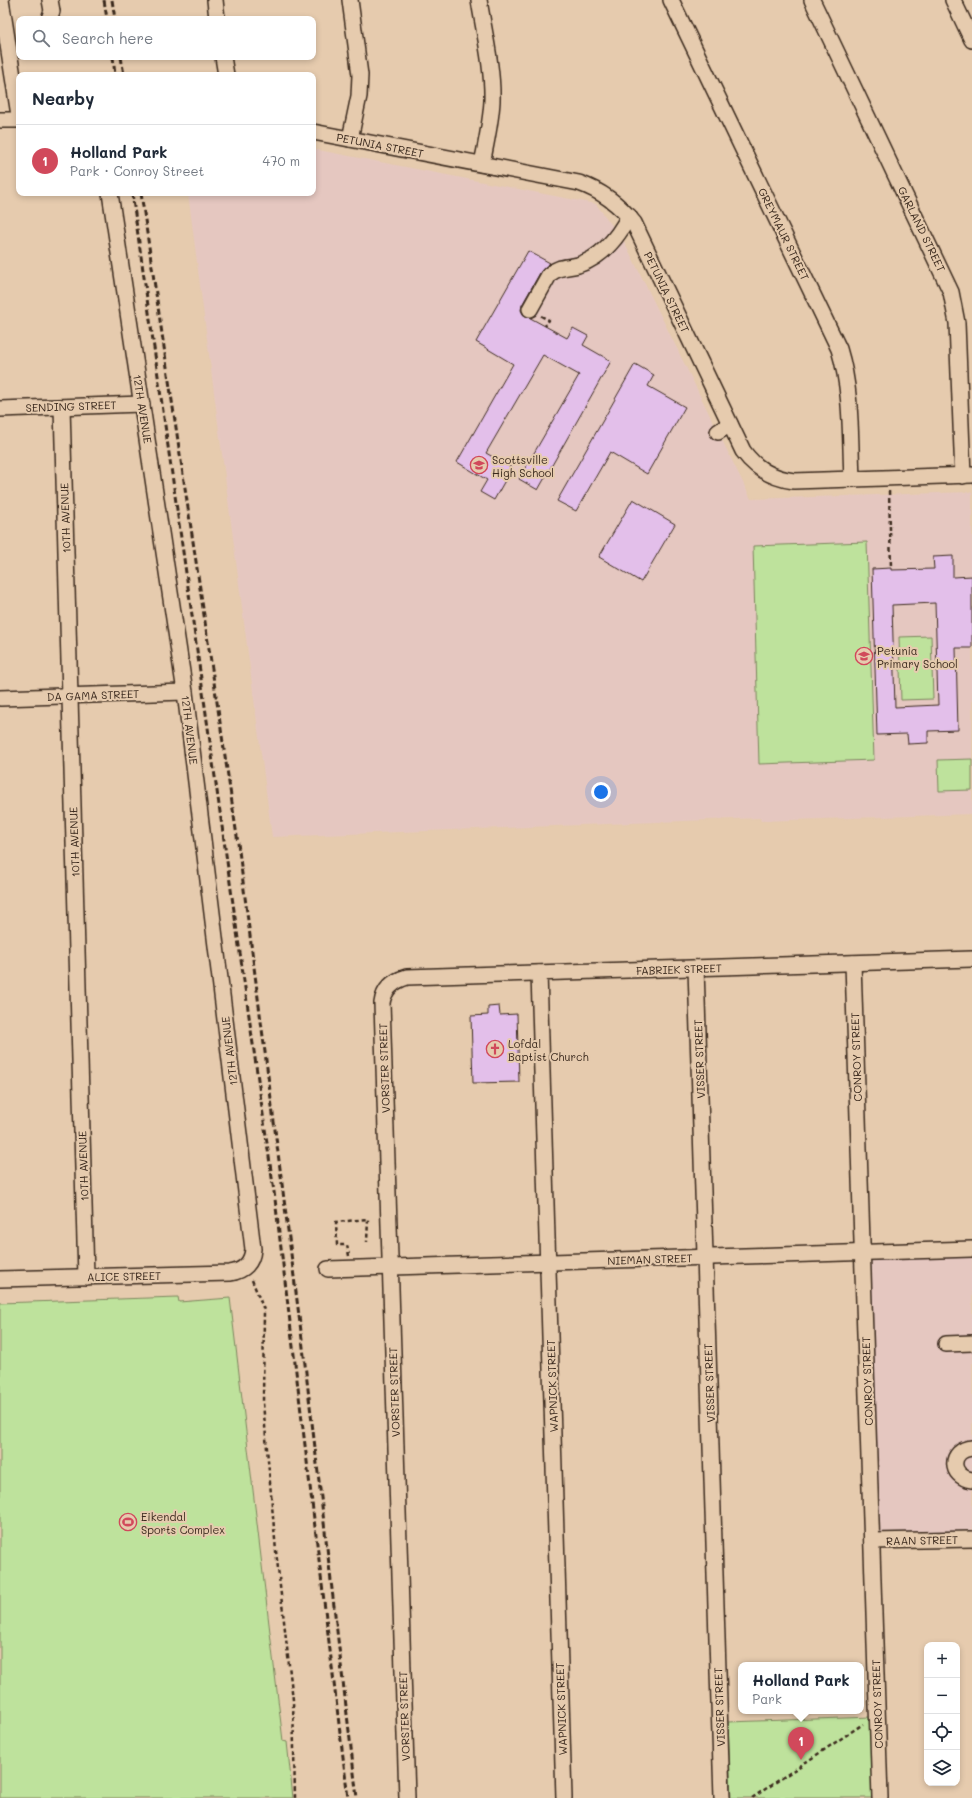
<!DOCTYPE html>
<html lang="en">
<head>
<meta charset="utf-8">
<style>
	:root { --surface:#fff; --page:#f6f6f7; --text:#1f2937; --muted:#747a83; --line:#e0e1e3; --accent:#d1495b }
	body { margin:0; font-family:Mali,sans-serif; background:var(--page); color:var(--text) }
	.controls { position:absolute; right:12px; bottom:12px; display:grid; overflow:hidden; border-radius:8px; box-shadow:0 2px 6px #0003 }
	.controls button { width:36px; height:36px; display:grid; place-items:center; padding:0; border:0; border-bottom:1px solid var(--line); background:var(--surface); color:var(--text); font:20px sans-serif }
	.you { position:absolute; left:601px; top:792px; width:14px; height:14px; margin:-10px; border:3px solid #fff; border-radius:50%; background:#1a73e8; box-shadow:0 0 0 6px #1a73e833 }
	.badge { display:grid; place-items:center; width:26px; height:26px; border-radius:50%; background:var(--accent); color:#fff; font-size:13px; font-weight:700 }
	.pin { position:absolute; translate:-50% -33px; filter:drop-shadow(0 1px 2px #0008) }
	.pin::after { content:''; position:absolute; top:21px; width:14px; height:12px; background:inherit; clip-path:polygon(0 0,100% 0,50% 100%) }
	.popup { position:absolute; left:738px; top:1662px; width:126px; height:52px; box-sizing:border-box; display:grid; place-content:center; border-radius:8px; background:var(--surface); filter:drop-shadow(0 1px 3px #0005); font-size:13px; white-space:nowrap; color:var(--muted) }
	.popup b { font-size:15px; color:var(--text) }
	.popup::after { content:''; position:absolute; left:50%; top:100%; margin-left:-8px; border:8px solid transparent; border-top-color:var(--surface) }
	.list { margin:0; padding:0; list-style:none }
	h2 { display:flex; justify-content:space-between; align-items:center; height:52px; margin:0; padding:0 16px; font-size:17px }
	h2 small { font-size:13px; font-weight:400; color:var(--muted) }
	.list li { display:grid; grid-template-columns:26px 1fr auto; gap:12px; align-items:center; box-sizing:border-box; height:72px; padding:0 16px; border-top:1px solid var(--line) }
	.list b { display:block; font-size:15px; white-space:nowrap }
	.list p { margin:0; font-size:13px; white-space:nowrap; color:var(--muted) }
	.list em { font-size:13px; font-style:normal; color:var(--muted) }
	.icon { flex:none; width:22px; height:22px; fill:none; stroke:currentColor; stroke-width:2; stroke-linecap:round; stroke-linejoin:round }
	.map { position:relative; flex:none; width:972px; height:1798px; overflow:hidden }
	.search { position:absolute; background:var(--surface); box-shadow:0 2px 6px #0003; left:16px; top:16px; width:300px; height:44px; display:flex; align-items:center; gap:10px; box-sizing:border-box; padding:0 14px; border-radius:8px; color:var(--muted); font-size:15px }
	.panel { position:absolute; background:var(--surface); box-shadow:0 2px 6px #0003; left:16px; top:72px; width:300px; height:124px; border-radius:8px }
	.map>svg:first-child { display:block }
	.built { fill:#e5c7c0 }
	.green { fill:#bee29c; stroke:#7c865d }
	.building { fill:#e3bfea; stroke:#3b2a1e; fill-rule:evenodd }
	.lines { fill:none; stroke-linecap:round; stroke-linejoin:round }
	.minor-casing { stroke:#3b2a1e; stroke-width:18 }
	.path { stroke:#3b2a1e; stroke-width:2.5; stroke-dasharray:4 3; stroke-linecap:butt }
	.minor { stroke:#e6cbae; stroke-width:15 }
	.rail { stroke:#3b2a1e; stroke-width:3; stroke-dasharray:6 3; stroke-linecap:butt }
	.labels { text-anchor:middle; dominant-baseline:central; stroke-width:4; stroke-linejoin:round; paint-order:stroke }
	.street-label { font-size:11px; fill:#3b2a1e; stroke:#e6cbae }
	.poi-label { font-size:11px; fill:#3b2a1e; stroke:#e6cbae; text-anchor:start }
</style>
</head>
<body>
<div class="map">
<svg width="972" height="1798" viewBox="0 0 972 1798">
	<rect width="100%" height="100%" fill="#e6cbae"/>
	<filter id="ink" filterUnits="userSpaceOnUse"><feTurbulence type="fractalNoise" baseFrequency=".025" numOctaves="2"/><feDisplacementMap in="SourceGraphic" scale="8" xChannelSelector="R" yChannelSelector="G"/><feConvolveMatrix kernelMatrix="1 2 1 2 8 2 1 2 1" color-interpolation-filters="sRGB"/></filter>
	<g filter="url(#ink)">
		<g class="built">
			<path d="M313,149L596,204L625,243L751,499L972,492V814L761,821L760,818L272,837L188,193H313Z"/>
			<path d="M972,1248V1538L873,1541L864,1252Z"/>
		</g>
		<g class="green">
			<path d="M867,542L874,760L759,764L753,546Z"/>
			<path d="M931,636L933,699L901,700L899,637Z"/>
			<path d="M972,759V790L939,791L938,760Z"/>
			<path d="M178,1297L179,1302L230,1298L283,1741L287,1742L293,1798H0V1303Z"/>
			<path d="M872,1717L875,1798H731L728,1722Z"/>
		</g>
		<g class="building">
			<path d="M528,251L550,263L541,271L522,305L521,310L523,314L567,338L573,328L588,336L583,345L611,361L538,490L519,479L579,375L543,355L486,453L512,468L494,500L480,492L487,480L457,462L513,364L476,342Z"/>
			<path d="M635,364L654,375L648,386L685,407L647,474L610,452L576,511L557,501Z"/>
			<path d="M633,499L675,524L641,582L599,557Z"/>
			<path d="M953,556V577L972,576V648H956L958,730L928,731V743L908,744L907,734L877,735L872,569L891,568V570L934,569L933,557ZM935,603L938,705L895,707L892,605Z"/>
			<path d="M499,1006L500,1015L517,1014L519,1082L473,1083L471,1016L488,1015V1007Z"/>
		</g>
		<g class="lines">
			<defs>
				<g id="minor">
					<path d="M1,0L19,115"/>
					<path d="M215,0L217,19"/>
					<path d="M350,0L360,75L359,96L350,139"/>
					<path d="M479,0C484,32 493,68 492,101C491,122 486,143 482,164"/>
					<path d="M671,0L839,349C852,391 850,436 852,479"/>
					<path d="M812,0L951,292L957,323L963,476"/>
					<path d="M953,0L972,40"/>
					<path d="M49,19L52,11L50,0"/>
					<path d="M223,57L226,75"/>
					<path d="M0,120H19"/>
					<path d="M313,132L579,183C602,191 619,204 634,223L743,451C756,469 772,478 794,481L972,475"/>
					<path d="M530,309L549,275C558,266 567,268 578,265C601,258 618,237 629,216"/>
					<path d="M62,407L86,1277"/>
					<path d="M0,409L142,404"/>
					<path d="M718,432L730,424"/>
					<path d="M0,698L185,692"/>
					<path d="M853,963L880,1798"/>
					<path d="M696,968L722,1798"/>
					<path d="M539,973L564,1798"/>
					<path d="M328,1269L972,1249"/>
					<path d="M0,1279L230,1273C244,1271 252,1263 253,1249L185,692L110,193"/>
					<path d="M946,1344L972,1343"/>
					<path d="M972,1448C949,1450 949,1477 972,1480"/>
					<path d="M872,1541L972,1539"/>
					<path d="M407,1798L382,1003C384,989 393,981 407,977L972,959"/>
				</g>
			</defs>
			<use href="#minor" class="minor-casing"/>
			<g class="path">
				<path d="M541,316L549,320L545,326"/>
				<path d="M889,491L891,568"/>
				<path d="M349,1256L347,1245H337L336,1222L368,1219L367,1242"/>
				<path d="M252,1280L264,1310L263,1403L276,1551L293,1700L295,1798"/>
				<path d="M752,1798L863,1724"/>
			</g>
			<use href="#minor" class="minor"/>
			<g class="rail">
				<path d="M104,0L107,19"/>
				<path d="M112,0L115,19"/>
				<path d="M113,57L115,75"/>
				<path d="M121,57L124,75"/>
				<path d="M132,193L275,1199L348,1798"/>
				<path d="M141,193L238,843L302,1339L357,1798"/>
			</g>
		</g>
	</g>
	<defs>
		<symbol id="school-ring" viewBox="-11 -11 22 22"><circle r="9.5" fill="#e6cbae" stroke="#d1495b" stroke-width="1.5"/><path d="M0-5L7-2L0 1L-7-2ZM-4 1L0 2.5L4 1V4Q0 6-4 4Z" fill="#d1495b"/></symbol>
		<symbol id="church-ring" viewBox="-11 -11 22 22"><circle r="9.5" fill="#e6cbae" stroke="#d1495b" stroke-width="1.5"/><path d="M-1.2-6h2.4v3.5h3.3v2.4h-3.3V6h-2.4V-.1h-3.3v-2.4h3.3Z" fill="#d1495b"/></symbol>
		<symbol id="stadium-ring" viewBox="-11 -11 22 22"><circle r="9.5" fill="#e6cbae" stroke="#d1495b" stroke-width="1.5"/><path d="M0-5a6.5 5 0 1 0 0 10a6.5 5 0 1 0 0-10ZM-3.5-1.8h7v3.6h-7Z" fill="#d1495b"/></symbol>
	</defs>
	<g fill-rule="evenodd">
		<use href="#school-ring" x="469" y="455" width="20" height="20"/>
		<use href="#school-ring" x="854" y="646" width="20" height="20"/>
		<use href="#church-ring" x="485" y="1039" width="20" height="20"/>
		<use href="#stadium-ring" x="118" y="1512" width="20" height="20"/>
	</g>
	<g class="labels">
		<g class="street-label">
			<text transform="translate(380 145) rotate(11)">PETUNIA STREET</text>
			<text transform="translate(922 229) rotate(64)">GARLAND STREET</text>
			<text transform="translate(784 234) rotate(64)">GREYMAUR STREET</text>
			<text transform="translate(667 292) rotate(64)">PETUNIA STREET</text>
			<text transform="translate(71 406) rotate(-2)">SENDING STREET</text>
			<text transform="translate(143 409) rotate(81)">12TH AVENUE</text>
			<text transform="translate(65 518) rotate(-92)">10TH AVENUE</text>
			<text transform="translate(93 695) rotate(-2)">DA GAMA STREET</text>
			<text transform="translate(190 730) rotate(83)">12TH AVENUE</text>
			<text transform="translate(74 842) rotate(-92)">10TH AVENUE</text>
			<text transform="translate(679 969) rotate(-2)">FABRIEK STREET</text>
			<text transform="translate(229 1051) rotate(-97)">12TH AVENUE</text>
			<text transform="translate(856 1057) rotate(-92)">CONROY STREET</text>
			<text transform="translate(699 1059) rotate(-92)">VISSER STREET</text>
			<text transform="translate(384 1068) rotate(-92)">VORSTER STREET</text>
			<text transform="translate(83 1166) rotate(-92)">10TH AVENUE</text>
			<text transform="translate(650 1259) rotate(-2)">NIEMAN STREET</text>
			<text transform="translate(124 1276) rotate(-1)">ALICE STREET</text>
			<text transform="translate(867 1381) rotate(-92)">CONROY STREET</text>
			<text transform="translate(709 1383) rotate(-92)">VISSER STREET</text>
			<text transform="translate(552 1386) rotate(-92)">WAPNICK STREET</text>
			<text transform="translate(394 1392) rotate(-92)">VORSTER STREET</text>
			<text transform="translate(922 1540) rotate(-1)">RAAN STREET</text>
			<text transform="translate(877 1704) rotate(-92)">CONROY STREET</text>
			<text transform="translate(719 1707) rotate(-92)">VISSER STREET</text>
			<text transform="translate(561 1709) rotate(-92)">WAPNICK STREET</text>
			<text transform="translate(404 1716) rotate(-92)">VORSTER STREET</text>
		</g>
		<g class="poi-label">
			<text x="492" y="459">Scottsville<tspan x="492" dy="13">High School</tspan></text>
			<text x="877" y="650">Petunia<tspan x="877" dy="13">Primary School</tspan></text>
			<text x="508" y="1043">Lofdal<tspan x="508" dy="13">Baptist Church</tspan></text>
			<text x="141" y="1516">Eikendal<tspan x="141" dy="13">Sports Complex</tspan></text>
		</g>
	</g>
</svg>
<div class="controls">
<button>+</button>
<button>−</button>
<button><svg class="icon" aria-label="locate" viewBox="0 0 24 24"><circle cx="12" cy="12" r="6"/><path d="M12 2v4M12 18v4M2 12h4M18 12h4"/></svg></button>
<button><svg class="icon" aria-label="layers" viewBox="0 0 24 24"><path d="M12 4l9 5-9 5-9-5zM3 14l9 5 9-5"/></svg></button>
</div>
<div class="you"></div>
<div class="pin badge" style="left:801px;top:1760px">1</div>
<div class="popup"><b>Holland Park</b>Park</div>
<div class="search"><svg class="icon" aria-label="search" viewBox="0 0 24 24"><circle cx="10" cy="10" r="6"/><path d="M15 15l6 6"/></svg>Search here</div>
<section class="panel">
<h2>Nearby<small></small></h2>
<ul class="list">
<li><span class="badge">1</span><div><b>Holland Park</b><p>Park · Conroy Street</p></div><em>470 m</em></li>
</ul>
</section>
</div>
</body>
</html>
